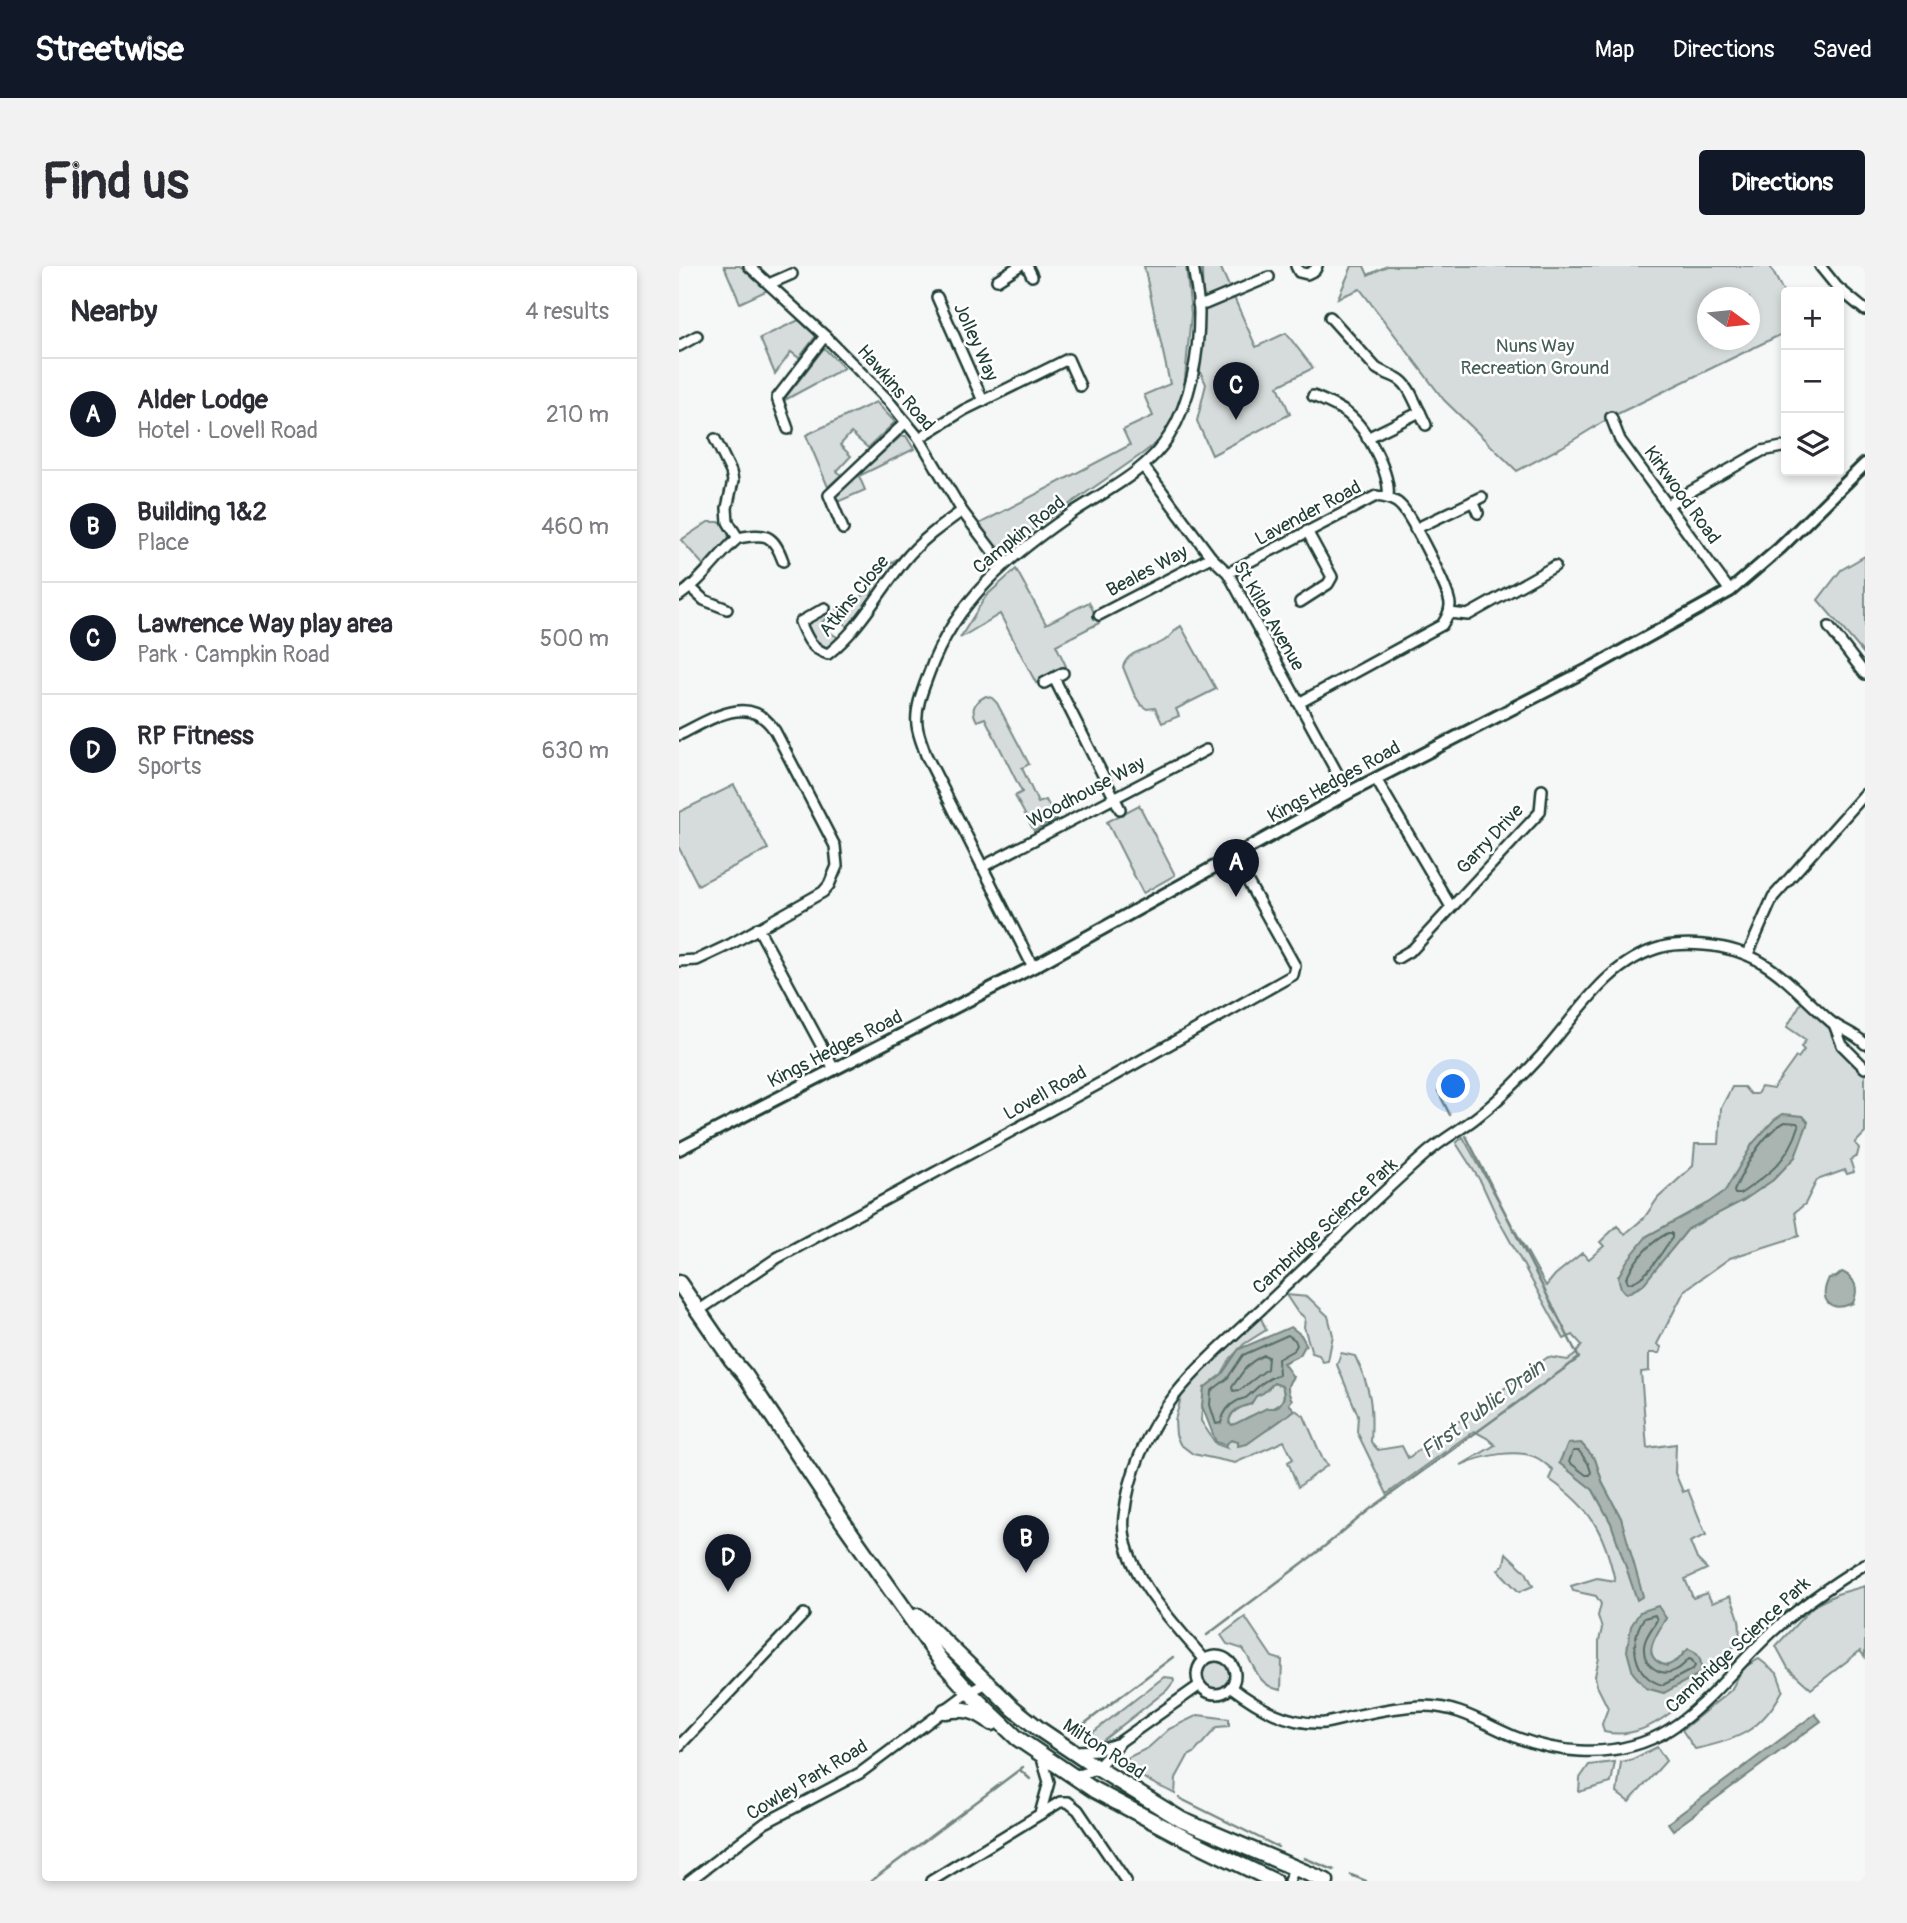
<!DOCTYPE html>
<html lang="en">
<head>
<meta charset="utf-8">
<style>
	:root { --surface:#fff; --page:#f2f2f3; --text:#2b2b33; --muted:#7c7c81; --line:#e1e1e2; --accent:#111827 }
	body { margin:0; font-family:Pangolin,sans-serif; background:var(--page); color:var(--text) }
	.controls { position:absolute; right:21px; top:21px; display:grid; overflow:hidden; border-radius:7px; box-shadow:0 4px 10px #0003 }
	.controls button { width:63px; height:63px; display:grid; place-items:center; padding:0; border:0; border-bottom:2px solid var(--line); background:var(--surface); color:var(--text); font:35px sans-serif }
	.compass { position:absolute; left:1018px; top:21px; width:63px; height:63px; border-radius:50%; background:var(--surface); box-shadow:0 4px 10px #0003; rotate:105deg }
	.you { position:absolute; left:775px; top:821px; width:24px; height:24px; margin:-18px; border:5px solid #fff; border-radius:50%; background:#1a73e8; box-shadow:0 0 0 10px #1a73e833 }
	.badge { display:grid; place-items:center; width:46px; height:46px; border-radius:50%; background:var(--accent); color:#fff; font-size:23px; font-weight:700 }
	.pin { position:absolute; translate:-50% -58px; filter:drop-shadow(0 2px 4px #0008) }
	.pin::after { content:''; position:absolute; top:37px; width:24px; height:21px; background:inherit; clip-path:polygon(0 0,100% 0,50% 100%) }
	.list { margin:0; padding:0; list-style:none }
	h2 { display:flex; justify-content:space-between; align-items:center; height:91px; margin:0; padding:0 28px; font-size:30px }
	h2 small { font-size:23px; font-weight:400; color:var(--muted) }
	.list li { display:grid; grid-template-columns:46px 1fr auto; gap:21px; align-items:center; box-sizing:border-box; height:112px; padding:0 28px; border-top:2px solid var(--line) }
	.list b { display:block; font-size:26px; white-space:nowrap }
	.list p { margin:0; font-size:23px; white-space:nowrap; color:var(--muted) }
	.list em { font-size:23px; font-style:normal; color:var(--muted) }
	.icon { flex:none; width:38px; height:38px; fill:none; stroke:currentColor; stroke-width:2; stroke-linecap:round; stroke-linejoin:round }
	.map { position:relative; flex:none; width:1186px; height:1615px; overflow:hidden; border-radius:7px }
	header { display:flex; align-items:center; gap:42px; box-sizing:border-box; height:98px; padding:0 35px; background:var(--accent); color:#fff }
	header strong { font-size:33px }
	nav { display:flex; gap:38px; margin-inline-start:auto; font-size:24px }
	.intro { display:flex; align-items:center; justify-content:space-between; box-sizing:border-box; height:168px; padding:0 42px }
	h1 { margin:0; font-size:49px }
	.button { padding:18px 32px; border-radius:7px; background:var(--accent); color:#fff; font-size:24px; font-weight:700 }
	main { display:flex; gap:42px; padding:0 42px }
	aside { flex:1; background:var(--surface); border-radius:7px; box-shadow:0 4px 10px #0003 }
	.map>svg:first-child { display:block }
	.green { fill:#d6dcdb; stroke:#7a8c88; stroke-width:2; fill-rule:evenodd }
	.water { fill:#aab5b1; stroke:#72857f; stroke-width:2; fill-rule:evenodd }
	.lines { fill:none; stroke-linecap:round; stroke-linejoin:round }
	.shore { stroke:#576d66; stroke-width:2 }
	.stream { stroke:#72857f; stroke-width:2.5 }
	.minor-casing { stroke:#1f3d34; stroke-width:14 }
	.tertiary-casing { stroke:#1f3d34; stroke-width:16 }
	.primary-casing { stroke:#1f3d34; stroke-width:19 }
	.minor { stroke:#fff; stroke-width:9 }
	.tertiary { stroke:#fff; stroke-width:10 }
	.primary { stroke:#fff; stroke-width:14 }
	.labels { text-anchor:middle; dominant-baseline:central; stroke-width:5; stroke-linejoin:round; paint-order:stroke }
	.street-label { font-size:19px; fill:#1f3d34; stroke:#fff }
	.park-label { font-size:19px; fill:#445d55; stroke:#fff }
	.water-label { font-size:21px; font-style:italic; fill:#49615a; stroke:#fff }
</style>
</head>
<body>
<header>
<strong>Streetwise</strong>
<nav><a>Map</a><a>Directions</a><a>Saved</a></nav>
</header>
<div class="intro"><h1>Find us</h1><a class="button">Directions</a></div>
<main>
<aside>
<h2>Nearby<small>4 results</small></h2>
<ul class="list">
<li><span class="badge">A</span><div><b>Alder Lodge</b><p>Hotel · Lovell Road</p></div><em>210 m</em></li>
<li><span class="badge">B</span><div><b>Building 1&amp;2</b><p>Place</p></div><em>460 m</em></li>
<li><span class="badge">C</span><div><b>Lawrence Way play area</b><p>Park · Campkin Road</p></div><em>500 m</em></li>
<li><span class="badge">D</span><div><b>RP Fitness</b><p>Sports</p></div><em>630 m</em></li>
</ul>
</aside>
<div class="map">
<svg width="1186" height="1615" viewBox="0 0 1186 1615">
	<rect width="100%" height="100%" fill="#f6f7f7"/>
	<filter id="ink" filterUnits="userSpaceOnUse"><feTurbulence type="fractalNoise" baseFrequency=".0143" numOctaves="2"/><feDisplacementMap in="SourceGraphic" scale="14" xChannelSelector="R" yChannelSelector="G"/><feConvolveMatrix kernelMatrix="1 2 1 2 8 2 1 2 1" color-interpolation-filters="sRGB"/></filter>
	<g filter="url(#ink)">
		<g class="green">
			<path d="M45,0H61L89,24L61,37Z"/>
			<path d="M465,0H507L512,48L505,123L496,152L481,174L463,188L326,283L315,279L298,259L451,179L444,164L474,150L465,129L491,118Z"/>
			<path d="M523,0H541L577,81L607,67L634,102L599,120L611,148L533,189L518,155L527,118L521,105L524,49Z"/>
			<path d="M673,0H685L689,9L708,0H1091L1107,31V66L932,151L883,181L838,205L765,134L681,23L659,32ZM1028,32H1070V74H1028Z"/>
			<path d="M120,54L137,70L120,92L112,86L96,108L81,72Z"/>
			<path d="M145,82L165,102L104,135Z"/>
			<path d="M197,136L216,156L189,182L172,167L161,179L172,190L158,205L162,209L149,221L127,169Z"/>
			<path d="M222,170H227L235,183L180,210L186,224L156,237L154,232Z"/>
			<path d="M29,256H45L50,265L49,275L27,302L2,274Z"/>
			<path d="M1186,290V389L1139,334L1162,304Z"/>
			<path d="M222,291L168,362L158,343L193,325L187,310Z"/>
			<path d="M337,303L367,358L410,336L420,357L377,379L387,400L357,417L321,348L281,372L307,330Z"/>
			<path d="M146,346L148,352L143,356L149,365L161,373L152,383H143L137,377L127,357Z"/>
			<path d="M502,360L537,423L497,443L500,450L483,457L476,442L468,443L462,439L455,428L444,401C449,383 471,384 485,375C493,370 494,364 502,360Z"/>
			<path d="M307,430L313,432L318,437L350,498L343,502L359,537L367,534L377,553L355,565L336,530L343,526L306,452L298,455C291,443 295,436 307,430Z"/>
			<path d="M55,519L89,583L19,619L0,582V546Z"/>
			<path d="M460,539L496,609L464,627L428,556Z"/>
			<path d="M1123,735L1152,763L1159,778L1186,806V867L1176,877L1180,882L1178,890L1171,894L1175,906L1168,908L1166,904L1138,914L1126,938L1116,946L1120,970L1051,992L1006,1024L978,1078L982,1081L981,1087H970V1105L962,1106L968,1182L997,1178L996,1207L1004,1226L1009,1224L1027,1269L1011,1276L1018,1293L1028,1303L1006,1313L1014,1332L1028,1327L1033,1337L1051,1330C1058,1346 1064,1357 1059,1376C1026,1411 981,1479 925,1466L923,1458L929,1442L918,1420L916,1410L920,1392V1375L923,1362L919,1350L922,1338L917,1330L894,1325L892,1320L918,1312L936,1315C925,1265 912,1242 870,1213L874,1204C870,1201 865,1196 860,1193C840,1181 802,1190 782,1199L816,1179L808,1172L795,1165L708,1228L678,1166L679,1149L658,1099L662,1087L676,1090C692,1124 694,1138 692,1176L699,1184L723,1180L729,1192L869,1091L889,1094L896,1089L903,1079L894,1069L885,1073L818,951L802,916L777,877L784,871L867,1020L876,1009L903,987L910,993L925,980L921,976L938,960L946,968L965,952L979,932L1014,900L1016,878H1040L1042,842L1053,821H1065L1071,828H1078L1082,821L1094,823L1117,791L1119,792L1125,784L1122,781L1127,774L1108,761ZM1116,850H1124L1129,856L1116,891L1094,914L1065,934L1009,963L992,984L968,970L1029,937L1047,925L1074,877ZM916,1193L924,1218L942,1252L959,1333L932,1257L914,1224ZM961,1346L987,1352C982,1361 972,1372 972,1382C971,1394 985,1403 995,1397C1000,1395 1003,1389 1006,1385L985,1427L967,1422Z"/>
			<path d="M607,1029L629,1031L649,1050L654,1069L649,1095L644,1096L640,1089L633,1087L625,1061L626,1052L617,1044Z"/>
			<path d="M582,1052L587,1064L565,1078L551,1093L543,1108L525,1122L522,1155L537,1178L548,1182L546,1179L551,1174C573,1181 599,1155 616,1144L625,1150L644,1194L649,1199L619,1221L609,1196L614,1193L605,1175L556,1197L514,1188L501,1178L497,1169L496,1154L504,1124L541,1085Z"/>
			<path d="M595,1117L603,1120C611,1141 590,1143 575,1149C567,1151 561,1157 553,1159L550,1156C552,1144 562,1141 572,1138L577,1130L584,1127Z"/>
			<path d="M827,1287L847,1306L854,1320L840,1326L819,1304L825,1298Z"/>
			<path d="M1186,1320V1391L1181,1385L1132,1423L1109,1402L1097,1380L1134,1340L1158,1328Z"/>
			<path d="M566,1351L593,1391L603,1394L602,1424C578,1420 577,1401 564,1383L548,1378L542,1369Z"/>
			<path d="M1080,1393L1098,1407L1104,1424C1082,1465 1059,1474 1016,1483L1003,1464L1052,1424L1064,1402Z"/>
			<circle cx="537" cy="1409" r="13"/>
			<path d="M485,1411L494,1412L495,1415L488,1424L418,1479L408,1471Z"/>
			<path d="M519,1449L550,1453V1460L538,1461L515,1487L509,1490L497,1512L496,1528C480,1519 454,1512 448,1492L469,1482L490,1463Z"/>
			<path d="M978,1481L987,1495L950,1536L938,1527L942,1496L954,1493Z"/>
			<path d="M936,1496L932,1517L900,1526L901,1512L910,1499Z"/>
		</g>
		<g class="water">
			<path d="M1104,848L1124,850L1129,856L1116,891L1094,914L1065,934L1009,963L963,1020L947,1028L942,1022L939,1011L948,995L968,970L1029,937L1046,925L1074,877L1095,854Z"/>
			<path d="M1163,1006C1177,1012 1180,1024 1174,1037C1151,1047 1139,1035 1150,1012L1157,1011Z"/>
			<path d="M612,1061L622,1069L627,1078L621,1089L604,1097L614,1111C607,1119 608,1125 613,1134L610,1138L616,1144L568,1178L559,1180V1176L552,1174L546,1179L537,1176L523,1140L525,1122L543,1108L560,1083ZM595,1117L603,1120C607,1130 605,1135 597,1142H588L558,1157L553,1159L550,1156C551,1144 562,1141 572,1138L577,1130L584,1127Z"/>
			<path d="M902,1177L916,1193L924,1218L942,1252L964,1330L958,1334L932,1257L914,1224L880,1197L889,1178Z"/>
			<path d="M979,1340L987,1352C977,1370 959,1391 988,1400L999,1394L1009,1383C1021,1386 1023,1397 1022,1407L985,1427L967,1422L954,1407L948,1385L952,1360L961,1346Z"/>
			<path d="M1136,1448L1142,1455L994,1564L989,1557Z"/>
		</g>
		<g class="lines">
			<g class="shore">
				<path d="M1106,856L1118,857L1120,860C1110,894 1089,909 1061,928H1056L1055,925C1065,902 1083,868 1106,856Z"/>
				<path d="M989,967H993V972C982,986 968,1015 949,1017L947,1012C957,992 970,977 989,967Z"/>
				<path d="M609,1069L616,1074L618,1079L615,1084L599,1093L600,1109C586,1112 578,1122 568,1131C566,1133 561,1133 558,1135C548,1140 544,1147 542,1157L537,1158L531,1139L532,1125L548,1113L564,1089Z"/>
				<path d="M585,1089L589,1091L588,1103L561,1124L554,1125L553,1121C565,1105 566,1098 585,1089Z"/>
				<path d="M894,1185H900L909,1197L912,1206L911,1209H907L890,1196Z"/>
				<path d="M976,1349L978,1354C973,1363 964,1373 965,1384C965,1400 983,1412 997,1404C1002,1402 1006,1397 1010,1393L1013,1394L1016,1400L1014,1403L984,1419C954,1412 949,1375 965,1352Z"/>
			</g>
			<g class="stream">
				<path d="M759,825L771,849"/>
				<path d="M528,1369L641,1284L690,1244L900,1092L787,870"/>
				<path d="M397,1464L494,1391"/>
				<path d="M341,1504L351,1513"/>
				<path d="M500,1532L599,1581"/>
				<path d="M625,1592L655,1604"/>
				<path d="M672,1609L687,1615"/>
				<path d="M192,1615L344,1501"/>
			</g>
			<defs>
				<g id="minor">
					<path d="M70,0L146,70L208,133L240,172L283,245L324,299"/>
					<path d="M348,0L353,10"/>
					<path d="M617,0L620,6L628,8L636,4L638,0"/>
					<path d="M1141,0L1158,21L1186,44"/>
					<path d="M318,14L340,0"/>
					<path d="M90,18L113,8"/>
					<path d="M258,31L304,135"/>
					<path d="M519,38H526L590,11"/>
					<path d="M651,51L697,102C704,107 711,108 718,112C730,118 735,135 741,146L688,172"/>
					<path d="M0,80L18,70"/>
					<path d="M634,130C646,135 659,140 669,148C688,163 712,208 709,231"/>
					<path d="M741,146L747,159"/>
					<path d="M932,151L941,174L1051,325"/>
					<path d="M109,163L98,132L146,70"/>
					<path d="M240,172L285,144L389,93L401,120"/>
					<path d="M465,201L532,291L549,307L669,527"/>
					<path d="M794,235L799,247"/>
					<path d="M988,239L1083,185L1103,181"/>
					<path d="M164,263L150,229L227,156"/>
					<path d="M736,263L803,231"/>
					<path d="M59,272C86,267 94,267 104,295"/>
					<path d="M549,307L697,230C706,231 716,233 722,240C732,250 772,327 771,339C771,346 767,353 763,359L620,437"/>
					<path d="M12,322L25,334L48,343"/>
					<path d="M0,330C24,314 38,290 59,272L49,256L48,242L54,215L52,206L36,173"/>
					<path d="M621,336L649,318L653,311L628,265"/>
					<path d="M146,342L121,356C128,372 132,383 149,388C181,363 200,326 225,295C241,275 262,260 283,245"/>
					<path d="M770,347L789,349L876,300"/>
					<path d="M420,349L532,291"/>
					<path d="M1150,361L1186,408"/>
					<path d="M375,412L441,543"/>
					<path d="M365,417L384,407"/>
					<path d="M0,469C31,454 71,425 96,465L156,580L158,600L150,619L144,626L52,678L18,694L0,695"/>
					<path d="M697,513L772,641"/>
					<path d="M303,601L527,484"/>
					<path d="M79,662L155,803"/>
					<path d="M1069,688L1094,631L1186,528"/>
					<path d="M719,692L734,683L861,546L863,524"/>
					<path d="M354,701L247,489C244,480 239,469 238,459C236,442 244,423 250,407C276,334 333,288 396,245C430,223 468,205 490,170C512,135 520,88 520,47C520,32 516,15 514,0"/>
					<path d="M1155,758L1163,779L1186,802"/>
					<path d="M19,1045L98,992L427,814L614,709L616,700L555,591"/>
					<circle cx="537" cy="1409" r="19"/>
					<path d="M526,1394C495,1357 439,1302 445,1250C450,1206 469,1164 496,1129C525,1093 562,1063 595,1031C646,983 696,932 749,886C763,874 779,865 794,854C818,836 839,815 860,792C897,752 926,696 983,681C996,678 1012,678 1025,679C1087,684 1108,717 1151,755C1162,764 1174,766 1186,778"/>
					<path d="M552,1421C580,1442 609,1459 645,1457C655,1456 666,1452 676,1450C698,1445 721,1440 744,1440C782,1440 806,1459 839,1472C858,1479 881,1484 901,1485C998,1490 1030,1425 1092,1367C1121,1340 1152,1319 1186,1298"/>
					<path d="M0,1480L125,1348"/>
					<path d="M396,1485L419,1484L437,1478"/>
					<path d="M393,1509L404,1508L418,1502L442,1475L521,1419"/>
					<path d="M361,1548L370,1516L362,1489"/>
					<path d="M10,1615L86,1557L181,1507L290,1426L308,1417"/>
					<path d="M252,1615L381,1536H389L399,1544L447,1615"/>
					<path d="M610,1615L615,1603"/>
				</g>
				<path id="tertiary" d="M0,883L354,701L669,527L914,401L1051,325L1101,282L1186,198"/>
				<g id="primary">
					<path d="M0,1017L53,1094L66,1109L164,1256L262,1395L290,1426L338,1472L415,1524L498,1568L595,1615"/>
					<path d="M239,1350L334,1442L360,1463L418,1502L503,1554L647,1615"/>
					<path d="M266,1445C286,1442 297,1444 313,1457"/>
				</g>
			</defs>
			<use href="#minor" class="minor-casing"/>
			<use href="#tertiary" class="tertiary-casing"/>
			<use href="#primary" class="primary-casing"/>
			<use href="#minor" class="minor"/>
			<use href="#tertiary" class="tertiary"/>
			<use href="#primary" class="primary"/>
		</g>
	</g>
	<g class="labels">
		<g class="street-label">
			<text transform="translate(297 76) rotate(66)">Jolley Way</text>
			<text transform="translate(217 122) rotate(49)">Hawkins Road</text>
			<text transform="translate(1003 229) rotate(54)">Kirkwood Road</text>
			<text transform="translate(629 247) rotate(-28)">Lavender Road</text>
			<text transform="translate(340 269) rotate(-39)">Campkin Road</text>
			<text transform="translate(468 305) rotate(-28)">Beales Way</text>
			<text transform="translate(175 330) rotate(-51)">Atkins Close</text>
			<text transform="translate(590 350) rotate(60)">St Kilda Avenue</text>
			<text transform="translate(655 516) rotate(-29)">Kings Hedges Road</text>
			<text transform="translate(407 526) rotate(-28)">Woodhouse Way</text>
			<text transform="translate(811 573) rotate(-47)">Garry Drive</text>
			<text transform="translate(156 783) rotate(-27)">Kings Hedges Road</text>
			<text transform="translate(366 827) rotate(-29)">Lovell Road</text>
			<text transform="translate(646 960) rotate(-43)">Cambridge Science Park</text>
			<text transform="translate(1059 1379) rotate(-43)">Cambridge Science Park</text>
			<text transform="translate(425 1483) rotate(33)">Milton Road</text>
			<text transform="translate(128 1514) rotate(-31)">Cowley Park Road</text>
		</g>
		<g class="park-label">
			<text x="856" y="80">Nuns Way<tspan x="856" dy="22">Recreation Ground</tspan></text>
		</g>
		<g class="water-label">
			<text transform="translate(804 1143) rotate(-37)">First Public Drain</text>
		</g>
	</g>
</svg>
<div class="controls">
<button>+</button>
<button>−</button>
<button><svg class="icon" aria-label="layers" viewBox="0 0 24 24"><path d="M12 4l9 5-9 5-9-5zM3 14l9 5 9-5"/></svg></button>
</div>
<svg class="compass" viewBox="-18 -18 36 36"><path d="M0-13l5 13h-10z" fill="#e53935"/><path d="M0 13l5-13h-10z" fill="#7c7c81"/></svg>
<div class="you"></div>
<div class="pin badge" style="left:557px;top:631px">A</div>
<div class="pin badge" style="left:347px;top:1307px">B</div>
<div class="pin badge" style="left:557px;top:154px">C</div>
<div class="pin badge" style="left:49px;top:1326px">D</div>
</div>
</main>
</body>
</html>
